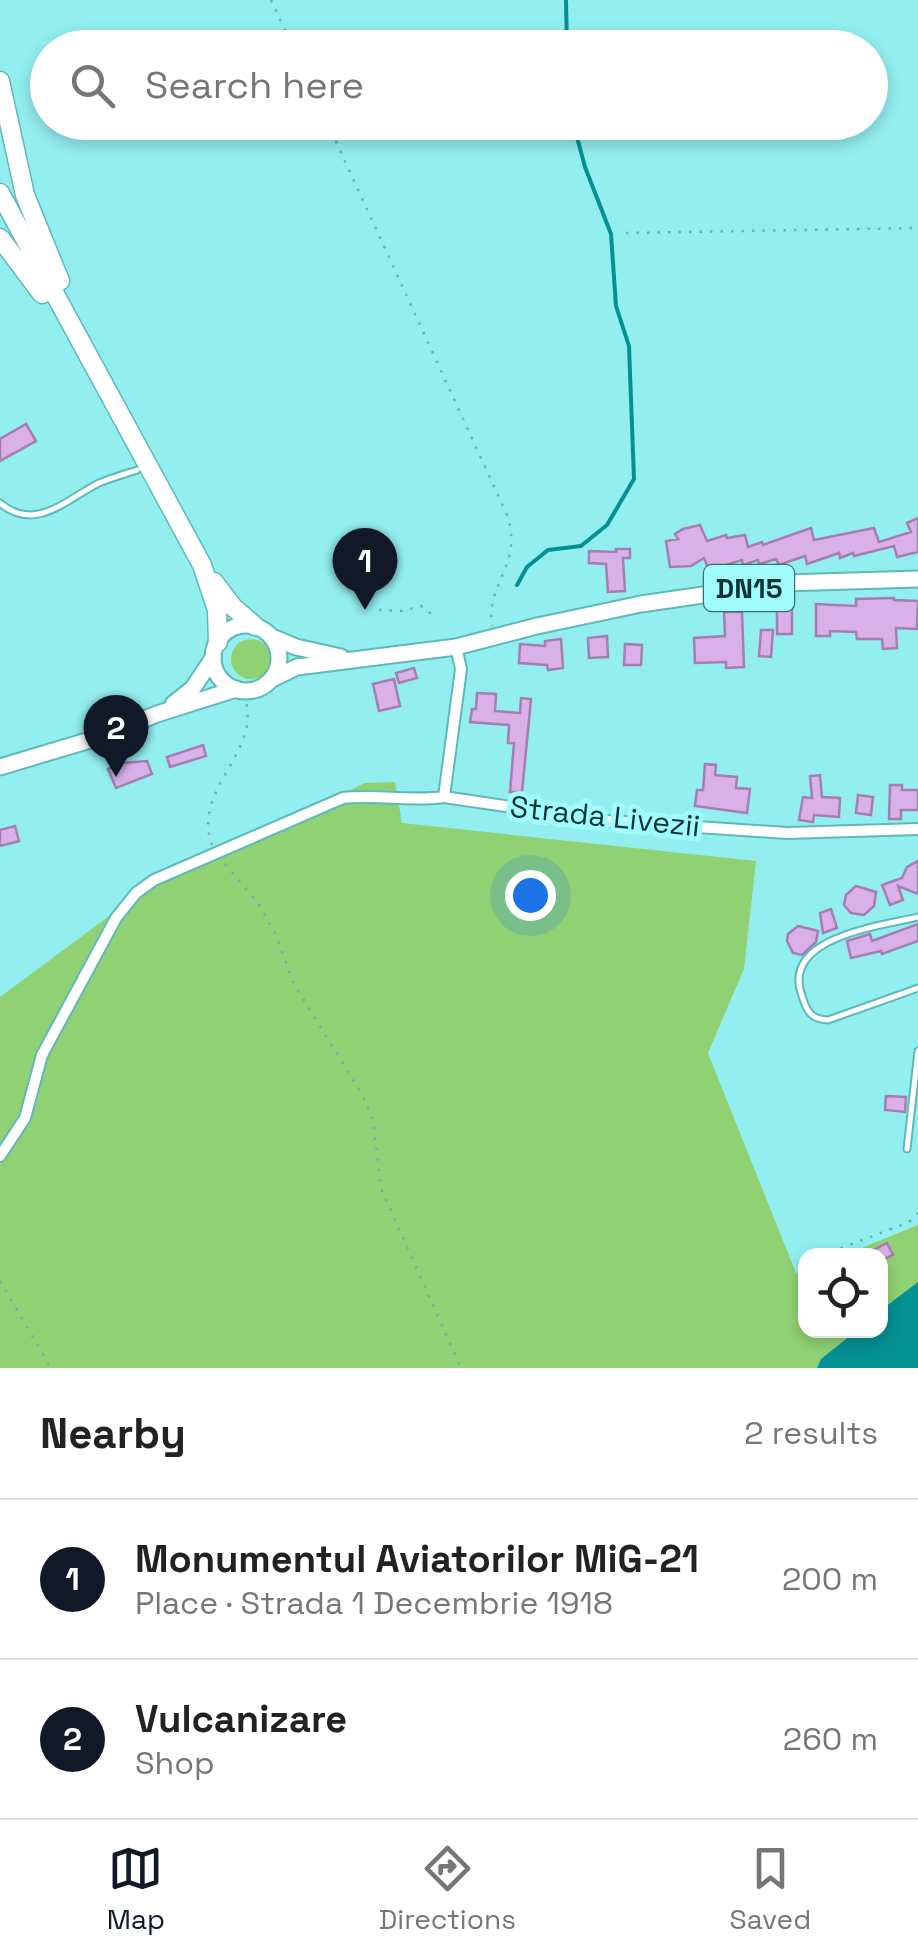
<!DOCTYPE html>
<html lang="en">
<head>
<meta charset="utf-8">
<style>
	:root { --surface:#fff; --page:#f2f2f2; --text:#222; --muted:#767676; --line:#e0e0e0; --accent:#111827 }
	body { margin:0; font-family:"Space Grotesk",sans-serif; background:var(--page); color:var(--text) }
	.controls { position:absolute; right:30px; bottom:30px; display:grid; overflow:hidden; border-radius:20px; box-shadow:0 5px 15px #0003 }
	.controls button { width:90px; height:90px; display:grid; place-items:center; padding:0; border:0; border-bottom:2px solid var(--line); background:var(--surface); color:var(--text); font:50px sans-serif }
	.you { position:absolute; left:530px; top:895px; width:35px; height:35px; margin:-25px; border:8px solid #fff; border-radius:50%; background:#1a73e8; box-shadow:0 0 0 15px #1a73e833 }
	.badge { display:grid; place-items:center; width:65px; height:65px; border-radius:50%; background:var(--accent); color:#fff; font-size:32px; font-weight:700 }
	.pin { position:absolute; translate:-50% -82px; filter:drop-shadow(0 2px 5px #0008) }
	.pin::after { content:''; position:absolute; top:52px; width:35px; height:30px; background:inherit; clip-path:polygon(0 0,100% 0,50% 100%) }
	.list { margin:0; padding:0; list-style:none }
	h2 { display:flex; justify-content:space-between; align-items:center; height:130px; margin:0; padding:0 40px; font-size:42px }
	h2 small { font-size:32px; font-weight:400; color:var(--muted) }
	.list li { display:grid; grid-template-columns:65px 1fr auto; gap:30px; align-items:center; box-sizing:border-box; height:160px; padding:0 40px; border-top:2px solid var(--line) }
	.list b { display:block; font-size:38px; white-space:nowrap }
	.list p { margin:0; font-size:32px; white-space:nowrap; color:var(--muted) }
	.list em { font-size:32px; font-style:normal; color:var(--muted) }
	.icon { flex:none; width:55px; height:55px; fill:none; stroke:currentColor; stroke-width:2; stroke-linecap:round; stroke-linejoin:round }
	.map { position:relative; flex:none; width:918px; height:1368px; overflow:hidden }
	.search { position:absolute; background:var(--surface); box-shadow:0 5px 15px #0003; left:30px; right:30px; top:30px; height:110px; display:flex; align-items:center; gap:25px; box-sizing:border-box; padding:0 35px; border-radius:55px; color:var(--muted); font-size:38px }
	.sheet { height:450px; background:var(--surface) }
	nav { display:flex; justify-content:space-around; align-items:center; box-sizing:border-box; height:140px; border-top:2px solid var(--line); background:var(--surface); font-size:28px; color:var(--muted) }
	nav a { display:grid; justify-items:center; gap:5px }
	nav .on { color:var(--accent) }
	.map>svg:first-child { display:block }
	.green { fill:#90d273 }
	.water { fill:#049193 }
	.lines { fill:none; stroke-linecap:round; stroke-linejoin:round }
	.stream { stroke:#049193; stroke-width:4 }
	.building { fill:#d9b1e8; stroke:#a47eb2; stroke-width:2.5 }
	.service-casing { stroke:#5db9ba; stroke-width:9 }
	.minor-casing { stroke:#5db9ba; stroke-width:14 }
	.primary-casing { stroke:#5db9ba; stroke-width:19 }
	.motorway-casing { stroke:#5db9ba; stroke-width:21 }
	.path { stroke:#68b3b4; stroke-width:2.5; stroke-dasharray:2.5 8; stroke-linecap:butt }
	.service { stroke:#fff; stroke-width:5 }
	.minor { stroke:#fff; stroke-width:10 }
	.primary { stroke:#fff; stroke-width:15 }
	.motorway { stroke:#fff; stroke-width:18 }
	.labels { text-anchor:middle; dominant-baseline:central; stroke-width:10; stroke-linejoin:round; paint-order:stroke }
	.shield { fill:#a0fcfd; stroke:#376f70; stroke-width:2.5 }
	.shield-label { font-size:28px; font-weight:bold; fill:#0a3334 }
	.street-label { font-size:30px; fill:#0a3334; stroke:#a0fcfd }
</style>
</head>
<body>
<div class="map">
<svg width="918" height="1368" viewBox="0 0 918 1368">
	<rect width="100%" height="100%" fill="#93eeef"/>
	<g class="green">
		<circle cx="251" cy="659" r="20"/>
		<path d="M395,782L402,823L756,861L744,969L708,1053L796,1273L805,1270L806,1330L856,1331L821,1359L817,1368H0V997L147,888L365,783Z"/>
		<path d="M918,1225V1282L881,1310L880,1256H842Z"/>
	</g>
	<path class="water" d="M918,1282V1368H817L821,1359L856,1331L880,1330L881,1310Z"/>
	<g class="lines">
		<g class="stream">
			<path d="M566,0L567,48"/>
			<path d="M517,585L527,567L548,550L581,546L607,525L634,479L629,346L616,306L611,234L585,167L573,122"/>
		</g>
	</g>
	<g class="building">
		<path d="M26,424L36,441L0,461V439Z"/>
		<path d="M918,518V552L897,557L894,546L854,556L853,553L840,558L839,553L807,564L805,556L779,565L776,559L759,564L758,560L743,565L742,560L709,570L704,558L691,566L670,567L666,541L678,539L675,534L683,529L700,525L707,541L726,535L727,538L745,535L748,547L762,542L763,545L811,528L814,540L874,528L879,542L911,532L907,523Z"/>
		<path d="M616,549H630V558H623L625,591L608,592L606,564L589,563V551L616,552Z"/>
		<path d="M894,598V600L918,601L917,629L896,628L897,648L883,649L882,639H857L856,632L830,631V636H816V604L856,606V599Z"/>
		<rect x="777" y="602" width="15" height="32"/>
		<path d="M724,612H742L744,667L726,668V662L695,663L694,638L725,636Z"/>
		<path d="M761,630H773L771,657L759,656Z"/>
		<path d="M607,636L608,657L589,658L588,638Z"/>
		<path d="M561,639L563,668L548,670L547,665L519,663L520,644L545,646V641Z"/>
		<path d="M625,644L642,645L641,665H624Z"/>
		<path d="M414,668L417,678L399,683L396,673Z"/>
		<path d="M394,679L400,706L379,711L373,684Z"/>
		<path d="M477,693L496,694L495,711L520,713L521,698L531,699L522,792H510L514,743H508L509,725L470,722L472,709H476Z"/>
		<path d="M203,745L206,756L170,767L167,757Z"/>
		<path d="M147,761L152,774L116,788L108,769L122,763Z"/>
		<path d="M705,764L716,765L715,775L737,777L736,788L750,789L747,813L695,806L697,790H703Z"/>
		<path d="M820,775L822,797L840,798L839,817L814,815L813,822L799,820L803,797L812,798L810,776Z"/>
		<path d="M890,785H902V790H918V810H901V819H889Z"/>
		<path d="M858,795L873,797L871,815L856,813Z"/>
		<path d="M15,826L19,841L0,846V830Z"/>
		<path d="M918,861V894L898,886L903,900L890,905L882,885L902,878L907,867Z"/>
		<path d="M856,886L876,892L874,906L864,915L851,913L844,905L846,895Z"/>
		<path d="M831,909L837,928L823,933L820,913Z"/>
		<path d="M918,924V941L882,954L881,951L851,958L847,941L870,934L872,941Z"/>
		<path d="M798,926L818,931L816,942L802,955L793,953L787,941L788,934Z"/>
		<path d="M886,1096L906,1097L905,1112L885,1110Z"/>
		<path d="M887,1243L893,1255L880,1261V1256H862Z"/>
	</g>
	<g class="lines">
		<defs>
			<g id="service">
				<path d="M0,503C35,533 67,499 99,483C111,478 125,474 137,470"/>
				<path d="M918,917C881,926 780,937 802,996C807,1012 811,1019 828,1020L918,988"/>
				<path d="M907,1149L918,1051"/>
			</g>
			<g id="minor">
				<path d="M456,647L461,669L444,797L607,821L787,833L918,829"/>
				<path d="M0,1156L25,1118L42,1055L116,918L136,893L154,880L343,798C377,794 410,802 444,797"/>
			</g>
			<g id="primary">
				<circle cx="246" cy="658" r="33"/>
				<path d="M272,637L296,647L341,657"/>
				<path d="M272,679L297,667L456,647L537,626L641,604L785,583L918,579"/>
				<path d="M173,704L193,688L213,658"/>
				<path d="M0,767L100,737L157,714L236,689"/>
			</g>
			<g id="motorway">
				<path d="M0,81L25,195L60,281"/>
				<path d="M0,193L202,565L217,610L218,642"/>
				<path d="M0,238L42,294"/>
				<path d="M214,582L233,607L255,626"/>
			</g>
		</defs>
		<use href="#service" class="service-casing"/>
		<use href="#minor" class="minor-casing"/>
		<use href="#primary" class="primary-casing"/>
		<use href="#motorway" class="motorway-casing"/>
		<g class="path">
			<path d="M271,0L293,48"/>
			<path d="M327,122L508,517C522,567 486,582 492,626"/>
			<path d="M626,233L918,228"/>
			<path d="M379,610L402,611L421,606L435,617"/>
			<path d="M212,845C196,800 235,771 246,730C249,720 247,708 246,698"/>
			<path d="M225,864L258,903L276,935L294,984L363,1096L373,1120L381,1188L461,1368"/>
			<path d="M821,1256L909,1222L918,1213"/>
			<path d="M802,1263L806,1262"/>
			<path d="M0,1281L51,1368"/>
		</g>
		<use href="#service" class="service"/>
		<use href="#minor" class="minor"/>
		<use href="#primary" class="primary"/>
		<use href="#motorway" class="motorway"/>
	</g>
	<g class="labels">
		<rect class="shield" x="704" y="565" width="90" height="46" rx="8"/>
		<g class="shield-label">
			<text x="749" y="588">DN15</text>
		</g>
		<g class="street-label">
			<text transform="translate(605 816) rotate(6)">Strada Livezii</text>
		</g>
	</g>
</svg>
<div class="controls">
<button><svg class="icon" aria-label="locate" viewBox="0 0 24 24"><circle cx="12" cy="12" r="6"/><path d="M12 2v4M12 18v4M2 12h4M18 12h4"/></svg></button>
</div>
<div class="you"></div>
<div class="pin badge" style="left:365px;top:610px">1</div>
<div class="pin badge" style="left:116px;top:777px">2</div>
<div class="search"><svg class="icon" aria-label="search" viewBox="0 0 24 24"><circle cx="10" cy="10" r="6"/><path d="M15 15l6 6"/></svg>Search here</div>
</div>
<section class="sheet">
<h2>Nearby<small>2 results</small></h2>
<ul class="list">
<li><span class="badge">1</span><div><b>Monumentul Aviatorilor MiG-21</b><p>Place · Strada 1 Decembrie 1918</p></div><em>200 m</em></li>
<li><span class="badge">2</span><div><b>Vulcanizare</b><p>Shop</p></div><em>260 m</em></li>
</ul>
</section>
<nav>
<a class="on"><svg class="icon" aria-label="map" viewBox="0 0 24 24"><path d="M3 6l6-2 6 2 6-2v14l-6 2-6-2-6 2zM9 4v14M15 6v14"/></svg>Map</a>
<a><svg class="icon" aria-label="directions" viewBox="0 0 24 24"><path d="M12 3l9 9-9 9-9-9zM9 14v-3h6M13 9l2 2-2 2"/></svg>Directions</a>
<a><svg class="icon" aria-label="saved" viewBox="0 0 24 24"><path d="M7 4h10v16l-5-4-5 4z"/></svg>Saved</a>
</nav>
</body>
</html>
